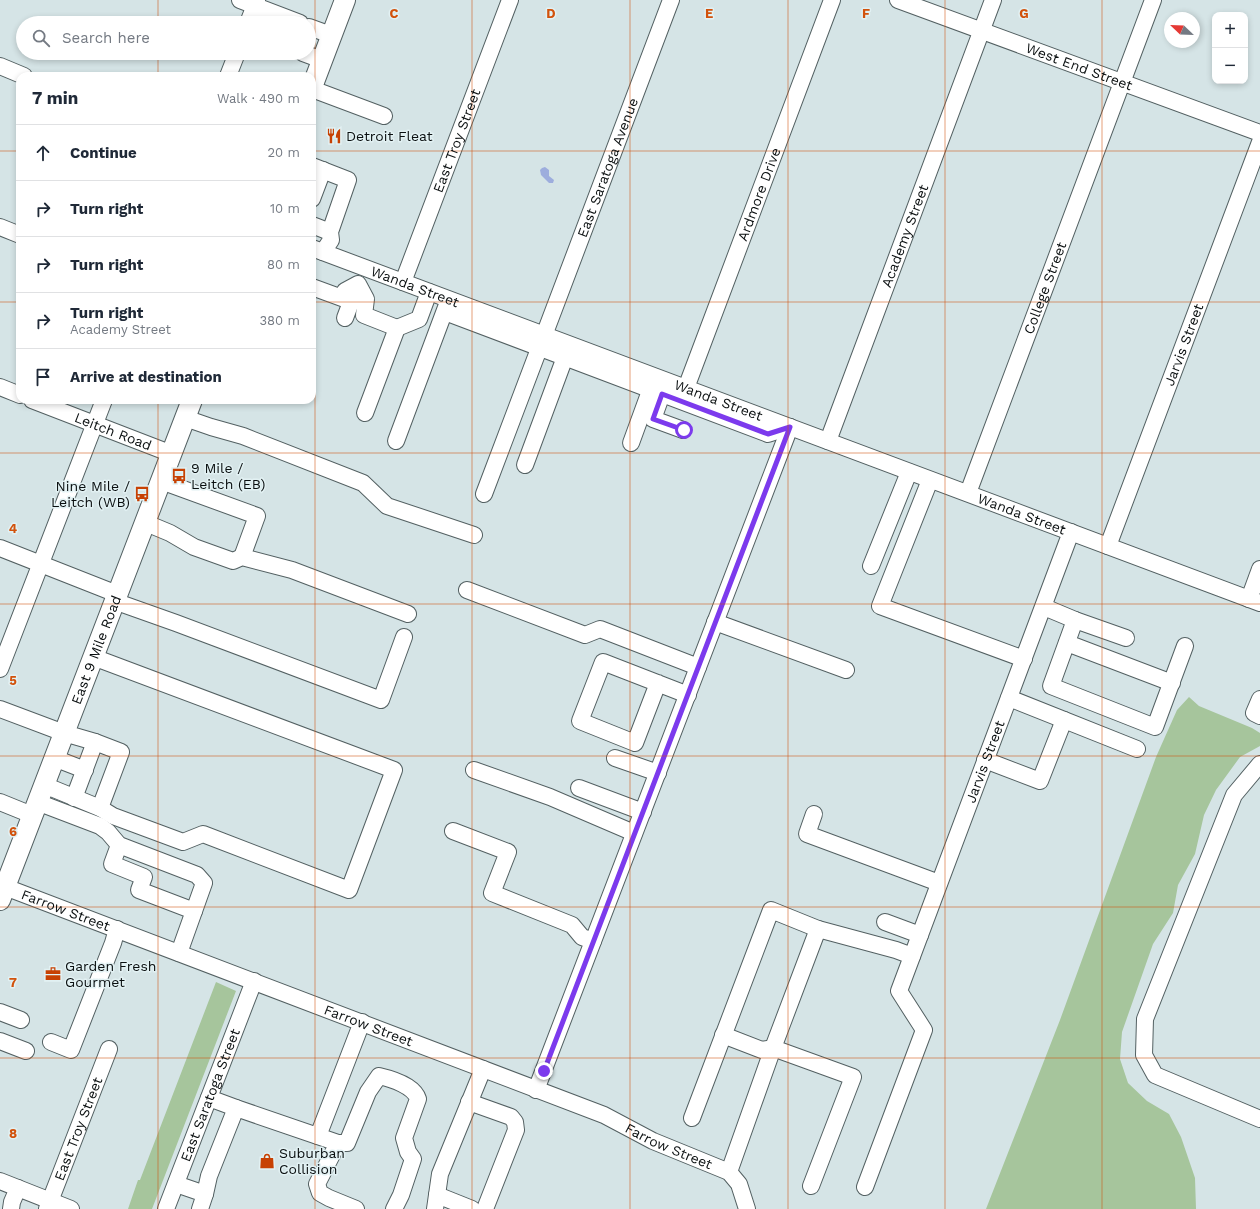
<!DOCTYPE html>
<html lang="en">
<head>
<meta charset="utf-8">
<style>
	:root { --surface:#fff; --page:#f2f2f3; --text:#1f2937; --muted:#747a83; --line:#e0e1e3 }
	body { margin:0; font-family:"Work Sans",sans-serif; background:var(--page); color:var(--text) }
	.controls { position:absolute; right:12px; top:12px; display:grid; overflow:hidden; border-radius:8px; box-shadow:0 2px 6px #0003 }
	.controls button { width:36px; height:36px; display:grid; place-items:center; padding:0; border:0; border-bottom:1px solid var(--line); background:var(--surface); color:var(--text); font:20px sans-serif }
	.compass { position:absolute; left:1164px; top:12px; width:36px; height:36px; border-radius:50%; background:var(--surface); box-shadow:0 2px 6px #0003; rotate:293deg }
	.stop { position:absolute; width:12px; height:12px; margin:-9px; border:3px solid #7c3aed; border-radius:50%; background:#fff }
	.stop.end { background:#7c3aed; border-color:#fff; box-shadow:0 1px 4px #0008 }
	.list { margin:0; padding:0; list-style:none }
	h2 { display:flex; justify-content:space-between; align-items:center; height:52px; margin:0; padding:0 16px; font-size:17px }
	h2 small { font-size:13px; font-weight:400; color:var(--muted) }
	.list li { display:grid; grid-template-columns:26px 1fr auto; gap:12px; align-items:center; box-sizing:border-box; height:56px; padding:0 16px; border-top:1px solid var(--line) }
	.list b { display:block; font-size:15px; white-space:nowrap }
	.list p { margin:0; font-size:13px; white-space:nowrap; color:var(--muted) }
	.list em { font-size:13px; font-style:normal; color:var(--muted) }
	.icon { flex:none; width:22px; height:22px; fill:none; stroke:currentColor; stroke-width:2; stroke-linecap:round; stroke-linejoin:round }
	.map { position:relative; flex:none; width:1260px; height:1209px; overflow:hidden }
	.search { position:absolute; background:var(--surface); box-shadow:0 2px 6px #0003; left:16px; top:16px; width:300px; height:44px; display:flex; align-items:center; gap:10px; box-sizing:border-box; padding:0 14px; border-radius:22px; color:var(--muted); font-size:15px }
	.panel { position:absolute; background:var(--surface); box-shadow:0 2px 6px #0003; left:16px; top:72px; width:300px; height:332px; border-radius:12px }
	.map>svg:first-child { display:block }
	.green { fill:#a6c59c }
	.water { fill:#9daddd }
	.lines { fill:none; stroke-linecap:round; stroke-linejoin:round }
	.minor-casing { stroke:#536062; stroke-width:18 }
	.major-casing { stroke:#536062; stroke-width:22 }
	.minor { stroke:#fff; stroke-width:16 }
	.major { stroke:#fff; stroke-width:20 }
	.route { stroke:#7c3aed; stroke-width:5 }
	.grid { fill:none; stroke:#d2520c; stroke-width:1; stroke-opacity:0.55 }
	.labels { text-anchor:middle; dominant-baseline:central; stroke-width:3; stroke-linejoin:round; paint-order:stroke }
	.street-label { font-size:14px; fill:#0a0f10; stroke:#e2f1f3 }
	.poi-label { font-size:14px; fill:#0a0f10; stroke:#e2f1f3; text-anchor:start }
	.grid-label { font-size:13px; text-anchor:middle; font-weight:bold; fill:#d2520c; stroke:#e2f1f3; stroke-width:3; stroke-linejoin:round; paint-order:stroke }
</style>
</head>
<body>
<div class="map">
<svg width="1260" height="1209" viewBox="0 0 1260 1209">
	<rect width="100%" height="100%" fill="#d5e4e6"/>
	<g class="green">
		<path d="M1189,697L1199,706L1252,728L1260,733V746L1240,757L1216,790L1204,815L1195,854L1178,885L1173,913L1153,944L1122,1032L1120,1059L1128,1083L1147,1101L1169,1114L1181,1137L1195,1178L1196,1209H986L1060,1020L1156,757L1177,710Z"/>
		<path d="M216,982L236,991L152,1209H128L138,1180H140Z"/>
	</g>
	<path class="water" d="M545,167L549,170V176L554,180L553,183H549L541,175L540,170L542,168Z"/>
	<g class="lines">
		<defs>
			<g id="minor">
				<path d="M240,0L300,23"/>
				<path id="s1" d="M898,0L1260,133"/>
				<path d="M248,23L257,0"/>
				<path d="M309,27L331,35"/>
				<path d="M303,53L322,60"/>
				<path d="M0,66L24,76"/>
				<path d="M228,76L237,53"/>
				<path d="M312,89L384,116"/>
				<path d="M312,166L348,180L330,232L331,240L323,252"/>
				<path d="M312,199L323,170"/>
				<path d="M312,225L330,232"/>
				<path d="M0,227L20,235"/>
				<path id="s2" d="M312,248L1260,603"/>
				<path id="s3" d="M403,282L510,0"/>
				<path d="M312,287L342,298L345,291L358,284L366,299L364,315L397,328"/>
				<path d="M445,312L768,434L790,427"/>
				<path d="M345,318L357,286"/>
				<path d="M0,387L20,395"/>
				<path id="s4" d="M686,388L832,0"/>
				<path d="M662,394L653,419L683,430"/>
				<path id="s5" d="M32,400L172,454"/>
				<path d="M365,413L397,328L419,319L429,292"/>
				<path d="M185,418L211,427L243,436L363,483L387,506L474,535"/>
				<path d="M396,441L448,302"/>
				<path id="s6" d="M828,441L993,0"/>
				<path d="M631,443L654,380"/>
				<path d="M525,465L568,349"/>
				<path d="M930,480L880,606L1024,659"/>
				<path d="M161,481L257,516L242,557"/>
				<path id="s7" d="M968,493L1153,0"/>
				<path id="s8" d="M484,494L671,0"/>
				<path d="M146,523L170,533L194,547L233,561L242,557L292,570L408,614"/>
				<path id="s9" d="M1108,546L1260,142"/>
				<path d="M0,548L117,594"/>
				<path d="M871,566L909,472"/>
				<path d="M467,590L585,635L600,629L698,667"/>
				<path d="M1249,599L1260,569"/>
				<path d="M114,601L176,623L381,700L404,637"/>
				<path d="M1044,607L1075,620L1126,638"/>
				<path d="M1075,620L1051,686L1155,727L1185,646"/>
				<path d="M715,622L846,670"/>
				<path d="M1067,643L1172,683"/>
				<path d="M0,669L104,400"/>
				<path d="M658,683L635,743L580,721L603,662L688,695"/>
				<path d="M1009,698L1137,749"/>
				<path d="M1260,699L1254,713L1260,716"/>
				<path d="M0,709L64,733L95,742L121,752L100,808"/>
				<path d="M54,758L85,770"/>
				<path d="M615,758L658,773"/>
				<path d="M985,760L1040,781L1064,720"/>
				<path d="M1260,764L1234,795L1145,1019L1144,1055L1155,1075L1260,1119"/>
				<path d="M474,770L550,797L634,833"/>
				<path d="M44,785L100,808L113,816L183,842L203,834L349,890L394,770L93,657"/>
				<path d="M579,788L643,812"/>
				<path d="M74,798L95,742"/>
				<path d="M0,802L32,815"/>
				<path d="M37,802L100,826L108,832L119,845L197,875L204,883L179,953"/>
				<path d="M814,814L807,834L939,883"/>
				<path d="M453,831L508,852L492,893L572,925L582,937L593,941"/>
				<path d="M119,845L112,864L144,877L139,890L194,911"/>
				<path id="s10" d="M5,887L604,1115L653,1141L729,1172L739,1184L747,1209"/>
				<path d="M885,922L920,935"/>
				<path d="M0,1012L21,1020"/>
				<path d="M723,1035L762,1050L773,1048L853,1077L811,1186"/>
				<path d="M0,1041L26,1051"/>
				<path d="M51,1042L71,1050L113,943L117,929"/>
				<path d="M536,1090L790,427"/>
				<path d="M209,1098L236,1108"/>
				<path d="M469,1102L511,1117L515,1122L516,1130L485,1209"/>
				<path d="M692,1118L771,910L818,929L896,950L912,956"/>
				<path d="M318,1136L362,1022"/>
				<path d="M338,1143H347L368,1092L379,1076C392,1079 414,1086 418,1099L404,1138L408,1152L413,1159L401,1195L394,1209"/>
				<path d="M729,1172L773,1048L818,929"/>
				<path d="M0,1181L71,1209"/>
				<path d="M176,1184L205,1194L200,1209"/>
				<path id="s11" d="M865,1187L924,1030L899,991L1071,532"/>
				<path d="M205,1194L209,1176L236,1108L338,1143L317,1184L320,1193L329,1198L356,1209"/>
				<path d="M437,1195L472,1209"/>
				<path d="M11,1209L12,1202L18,1188"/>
				<path id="s12" d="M47,1209L109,1049"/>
				<path id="s13" d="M166,1209L254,981"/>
				<path d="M435,1209L440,1174L483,1069"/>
			</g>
			<g id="major">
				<path d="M312,87L345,0"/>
				<path id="s14" d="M0,900L192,400"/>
			</g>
		</defs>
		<use href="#minor" class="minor-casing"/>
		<use href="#major" class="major-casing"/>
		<use href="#minor" class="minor"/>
		<use href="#major" class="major"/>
	</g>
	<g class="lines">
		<path class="route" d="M544,1071L790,427L768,434L662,394L653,419L684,430"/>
	</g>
	<path class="grid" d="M158,0V23M315,0V1209M472,0V1209M630,0V1209M788,0V1209M945,0V1209M1102,0V1209M158,53V76M0,151H20M312,151H1260M0,302H20M312,302H1260M158,400V1209M0,453H1260M0,604H1260M0,756H1260M0,907H1260M0,1058H1260"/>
	<defs>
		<symbol id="restaurant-bare" viewBox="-9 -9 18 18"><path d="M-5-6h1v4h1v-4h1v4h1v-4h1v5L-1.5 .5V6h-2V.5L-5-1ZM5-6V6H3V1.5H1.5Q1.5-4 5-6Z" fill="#c74103" stroke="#e2f1f3" stroke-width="2.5" paint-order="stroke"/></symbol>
		<symbol id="bus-bare" viewBox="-9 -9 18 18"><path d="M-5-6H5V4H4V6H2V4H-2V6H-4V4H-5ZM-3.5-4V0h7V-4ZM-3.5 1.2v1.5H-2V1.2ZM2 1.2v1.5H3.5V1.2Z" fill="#c74103" stroke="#e2f1f3" stroke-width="2.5" paint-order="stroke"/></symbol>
		<symbol id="office-bare" viewBox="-9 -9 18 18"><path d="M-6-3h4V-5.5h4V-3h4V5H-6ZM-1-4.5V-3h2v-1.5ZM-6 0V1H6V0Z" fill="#c74103" stroke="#e2f1f3" stroke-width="2.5" paint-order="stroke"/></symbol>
		<symbol id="shop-bare" viewBox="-9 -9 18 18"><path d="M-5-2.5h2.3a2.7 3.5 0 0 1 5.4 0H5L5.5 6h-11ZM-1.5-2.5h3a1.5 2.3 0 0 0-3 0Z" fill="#c74103" stroke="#e2f1f3" stroke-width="2.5" paint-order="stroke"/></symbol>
	</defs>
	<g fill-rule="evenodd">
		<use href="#restaurant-bare" x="323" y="125" width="22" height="22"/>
		<use href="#bus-bare" x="168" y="465" width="22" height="22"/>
		<use href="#bus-bare" x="131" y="483" width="22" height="22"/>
		<use href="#office-bare" x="42" y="963" width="22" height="22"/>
		<use href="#shop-bare" x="256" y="1150" width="22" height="22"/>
	</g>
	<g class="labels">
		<g class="street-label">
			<text stroke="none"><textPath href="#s1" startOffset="193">West End Street</textPath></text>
			<text stroke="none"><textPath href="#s3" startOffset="151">East Troy Street</textPath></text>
			<text stroke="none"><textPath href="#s8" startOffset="349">East Saratoga Avenue</textPath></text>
			<text stroke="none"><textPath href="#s4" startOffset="207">Ardmore Drive</textPath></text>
			<text stroke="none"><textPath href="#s6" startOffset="219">Academy Street</textPath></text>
			<text stroke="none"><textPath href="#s2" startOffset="110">Wanda Street</textPath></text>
			<text stroke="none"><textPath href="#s7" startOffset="219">College Street</textPath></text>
			<text stroke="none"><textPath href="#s9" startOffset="215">Jarvis Street</textPath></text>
			<text stroke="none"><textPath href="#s2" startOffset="434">Wanda Street</textPath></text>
			<text stroke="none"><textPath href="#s5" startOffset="87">Leitch Road</textPath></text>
			<text stroke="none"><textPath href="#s2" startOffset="758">Wanda Street</textPath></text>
			<text stroke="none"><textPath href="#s14" startOffset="268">East 9 Mile Road</textPath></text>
			<text stroke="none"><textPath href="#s11" startOffset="459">Jarvis Street</textPath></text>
			<text stroke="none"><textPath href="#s10" startOffset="65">Farrow Street</textPath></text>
			<text stroke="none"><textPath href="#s10" startOffset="389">Farrow Street</textPath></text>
			<text stroke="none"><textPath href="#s13" startOffset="122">East Saratoga Street</textPath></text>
			<text stroke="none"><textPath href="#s12" startOffset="86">East Troy Street</textPath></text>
			<text stroke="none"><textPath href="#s10" startOffset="713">Farrow Street</textPath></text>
		</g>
		<g class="poi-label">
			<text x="346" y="136">Detroit Fleat</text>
			<text x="191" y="468">9 Mile /<tspan x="191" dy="16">Leitch (EB)</tspan></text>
			<text x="130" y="486" text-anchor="end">Nine Mile /<tspan x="130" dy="16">Leitch (WB)</tspan></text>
			<text x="65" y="966">Garden Fresh<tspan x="65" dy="16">Gourmet</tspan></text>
			<text x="279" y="1153">Suburban<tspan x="279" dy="16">Collision</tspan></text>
		</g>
	</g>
	<g class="grid-label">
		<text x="394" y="18">C</text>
		<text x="551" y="18">D</text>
		<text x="709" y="18">E</text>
		<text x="866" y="18">F</text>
		<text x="1024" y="18">G</text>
		<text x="13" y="533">4</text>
		<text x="13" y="685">5</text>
		<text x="13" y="836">6</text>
		<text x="13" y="987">7</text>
		<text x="13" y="1138">8</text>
	</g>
</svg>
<div class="controls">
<button>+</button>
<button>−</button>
</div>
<svg class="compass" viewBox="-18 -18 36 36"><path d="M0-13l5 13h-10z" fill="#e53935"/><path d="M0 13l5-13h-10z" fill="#747a83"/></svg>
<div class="stop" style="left:684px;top:430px"></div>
<div class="stop end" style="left:544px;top:1071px"></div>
<div class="search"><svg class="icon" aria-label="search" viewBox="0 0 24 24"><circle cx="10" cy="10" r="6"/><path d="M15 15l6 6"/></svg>Search here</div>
<section class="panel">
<h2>7 min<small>Walk · 490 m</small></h2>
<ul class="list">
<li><svg class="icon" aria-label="ahead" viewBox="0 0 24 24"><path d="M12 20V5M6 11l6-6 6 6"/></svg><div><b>Continue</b></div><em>20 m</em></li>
<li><svg class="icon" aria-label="right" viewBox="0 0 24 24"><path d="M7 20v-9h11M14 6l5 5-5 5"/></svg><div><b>Turn right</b></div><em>10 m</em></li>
<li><svg class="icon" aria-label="right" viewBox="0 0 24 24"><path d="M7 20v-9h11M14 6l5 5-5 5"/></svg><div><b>Turn right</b></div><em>80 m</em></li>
<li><svg class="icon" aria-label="right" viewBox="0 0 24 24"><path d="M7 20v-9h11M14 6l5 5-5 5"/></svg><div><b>Turn right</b><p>Academy Street</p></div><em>380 m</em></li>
<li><svg class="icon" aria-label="arrive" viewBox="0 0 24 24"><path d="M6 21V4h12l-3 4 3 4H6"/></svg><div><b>Arrive at destination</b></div></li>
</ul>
</section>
</div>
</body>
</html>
